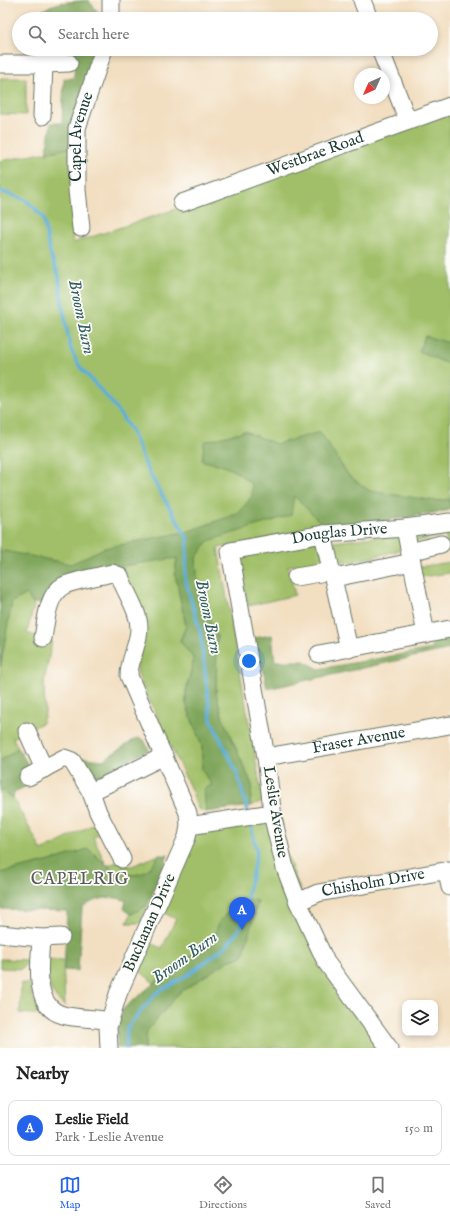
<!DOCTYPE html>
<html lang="en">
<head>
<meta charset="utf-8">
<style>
	:root { --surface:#fff; --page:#f2f2f2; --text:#222; --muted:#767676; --line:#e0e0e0; --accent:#2563eb }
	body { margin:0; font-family:"IM FELL English",serif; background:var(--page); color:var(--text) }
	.controls { position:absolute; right:12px; bottom:12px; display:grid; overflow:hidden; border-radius:8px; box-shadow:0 2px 6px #0003 }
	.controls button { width:36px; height:36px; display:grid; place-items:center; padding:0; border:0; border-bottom:1px solid var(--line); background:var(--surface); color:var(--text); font:20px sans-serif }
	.compass { position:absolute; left:354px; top:68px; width:36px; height:36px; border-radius:50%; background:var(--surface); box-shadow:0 2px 6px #0003; rotate:225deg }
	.you { position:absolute; left:249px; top:661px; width:14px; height:14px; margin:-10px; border:3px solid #fff; border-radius:50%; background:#1a73e8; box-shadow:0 0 0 6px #1a73e833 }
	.badge { display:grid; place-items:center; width:26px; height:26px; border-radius:50%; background:var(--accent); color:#fff; font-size:13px; font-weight:700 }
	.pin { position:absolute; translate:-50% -33px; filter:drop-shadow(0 1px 2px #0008) }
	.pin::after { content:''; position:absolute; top:21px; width:14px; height:12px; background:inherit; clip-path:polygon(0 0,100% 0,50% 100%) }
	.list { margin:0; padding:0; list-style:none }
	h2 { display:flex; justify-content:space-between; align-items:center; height:52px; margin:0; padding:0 16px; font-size:17px }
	h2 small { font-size:13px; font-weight:400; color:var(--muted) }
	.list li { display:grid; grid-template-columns:26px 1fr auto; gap:12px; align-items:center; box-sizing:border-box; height:56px; margin:0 8px 8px; padding:0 8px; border:1px solid var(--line); border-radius:8px }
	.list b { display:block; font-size:15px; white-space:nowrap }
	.list p { margin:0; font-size:13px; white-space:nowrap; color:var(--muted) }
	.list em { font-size:13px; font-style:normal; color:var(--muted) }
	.icon { flex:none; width:22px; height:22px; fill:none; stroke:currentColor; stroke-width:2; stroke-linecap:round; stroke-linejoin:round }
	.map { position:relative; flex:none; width:450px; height:1048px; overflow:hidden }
	.search { position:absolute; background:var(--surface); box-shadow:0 2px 6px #0003; left:12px; right:12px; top:12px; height:44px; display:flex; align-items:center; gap:10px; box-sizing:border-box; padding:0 14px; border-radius:22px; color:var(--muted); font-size:15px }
	.sheet { height:116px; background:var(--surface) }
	nav { display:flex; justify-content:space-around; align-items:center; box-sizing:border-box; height:56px; border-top:1px solid var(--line); background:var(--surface); font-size:11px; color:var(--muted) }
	nav a { display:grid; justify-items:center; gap:2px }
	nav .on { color:var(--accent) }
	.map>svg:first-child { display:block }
	.green { fill:#a0bf67; stroke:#607e4e }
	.forest { fill:#80a65c; stroke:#507248 }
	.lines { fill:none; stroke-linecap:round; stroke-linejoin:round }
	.stream { stroke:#5daed8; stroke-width:3.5 }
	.minor-casing { stroke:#697565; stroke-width:19 }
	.minor { stroke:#fff; stroke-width:17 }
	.labels { text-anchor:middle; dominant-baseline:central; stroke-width:3.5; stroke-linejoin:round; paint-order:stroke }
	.street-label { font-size:16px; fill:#1f3d34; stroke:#fdfcf7 }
	.water-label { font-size:17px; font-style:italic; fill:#325f65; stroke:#fdfcf7 }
	.neighbourhood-label { font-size:17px; letter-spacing:1px; fill:#595c5f; stroke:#fdfcf7 }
</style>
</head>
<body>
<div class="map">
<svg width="450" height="1048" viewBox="0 0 450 1048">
	<rect width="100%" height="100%" fill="#fdfcf7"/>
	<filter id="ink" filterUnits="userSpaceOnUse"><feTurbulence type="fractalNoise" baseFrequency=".025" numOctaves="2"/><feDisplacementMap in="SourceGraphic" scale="8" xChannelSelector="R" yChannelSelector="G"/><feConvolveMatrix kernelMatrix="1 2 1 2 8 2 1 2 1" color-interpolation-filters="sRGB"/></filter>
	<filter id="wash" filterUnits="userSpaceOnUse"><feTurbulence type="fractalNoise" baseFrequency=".012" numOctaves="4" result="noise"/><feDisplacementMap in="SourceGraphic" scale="16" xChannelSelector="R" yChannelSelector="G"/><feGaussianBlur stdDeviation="0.9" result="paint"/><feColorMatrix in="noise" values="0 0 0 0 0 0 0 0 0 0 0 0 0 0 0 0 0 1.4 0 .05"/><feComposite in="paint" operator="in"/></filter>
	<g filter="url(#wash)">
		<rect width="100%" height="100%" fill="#f2dec0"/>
		<g class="green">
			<path d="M0,78H26V115L0,114Z"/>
			<path d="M450,112V510L218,548L263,801L250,806L252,785L223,719L216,693L217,636L198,593L196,558L201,551L0,584V161L70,148L73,243L188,205Z"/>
			<path d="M450,526V555L445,535L414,542L413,532Z"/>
			<path d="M397,534L403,545L397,551L351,562L336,560L334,542Z"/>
			<path d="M318,540L324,561L288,566L295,595L248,606L238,559L242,552Z"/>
			<path d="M177,557L175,574L186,626L180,641L194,659L186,691V704L202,746V770L212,785L204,789L206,812L198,809L192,792L139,678L137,668L145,621L122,566Z"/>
			<path d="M450,562V573L422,577L419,567Z"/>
			<path d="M27,594L34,606L27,633L52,641L44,682L45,713L42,723L13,738L18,748L0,761V672L11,602Z"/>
			<path d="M0,789L13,798L42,851L96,823L103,832L93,837L106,864L88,849L51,861L0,873Z"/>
			<path d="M272,813L326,962L389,1048H126L162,990L132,964L142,940L162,948L176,919L156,909L189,826Z"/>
			<path d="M159,855C144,879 140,875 113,873L112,869L108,865L122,861L123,866H132Z"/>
			<path d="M148,905L140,923H127L131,914Z"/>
			<path d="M0,959L31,960L21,969L0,968Z"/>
			<path d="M47,959L63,960L65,1006C47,992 48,981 47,959Z"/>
			<path d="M21,983L30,984L32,998L43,1015L20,1013Z"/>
		</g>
		<g class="forest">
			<path d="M88,0L104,19H42V11L50,6L60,3Z"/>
			<path d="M75,49H100L70,148L46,153L51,123H62L64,79L74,78Z"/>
			<path d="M425,336L450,343V365L419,351Z"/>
			<path d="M245,431L276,444L320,432L349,476L370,491L436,501L450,499V510L328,530L294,496L291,515L208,541L196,558L198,593L217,636L216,693L223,719L252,785L250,806L206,812L204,789L212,785L202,770V746L186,704V691L194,659L180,641L186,626L175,574L177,558L93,570L47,604L32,603L27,594L12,602L0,667V550L71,564L104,548L189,531L239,513L252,496V485C235,469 225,465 202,461L204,442Z"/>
			<path d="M272,635L275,661H304L319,669L432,649L431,639L450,635V649L267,689L263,667L256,658L254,638Z"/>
			<path d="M137,738L144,740L149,750L91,779L77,757L103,760Z"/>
			<path d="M18,748L31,770L29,785L14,792L13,798L0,789V761Z"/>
			<path d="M88,849L112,869L113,873C140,875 144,879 159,855H168L148,905L131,914L124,909L126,901C113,894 93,899 82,908L78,971L64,970L67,911L0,909V873L51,861Z"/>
			<path d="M243,898L258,901L243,956L228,961L179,993L147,1031L145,1048H117L118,1023L124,1008L181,961L211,945L220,920Z"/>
		</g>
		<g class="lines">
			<g class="stream">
				<path d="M0,191L26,200L43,217L50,253L59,276L62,303L71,350L80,367L112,403L131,430L149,473L188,539L185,579L200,631L211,720L237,773L248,812"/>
				<path d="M126,1048L127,1028L156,993L188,975L226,946L240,928L257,852L250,822"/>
			</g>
		</g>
	</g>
	<g filter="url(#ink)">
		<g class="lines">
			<defs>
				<g id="minor">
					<path d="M362,0L369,19"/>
					<path d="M111,19V0"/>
					<path d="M380,49L408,121"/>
					<path d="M0,64H44L42,116"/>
					<path d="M44,64L69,63"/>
					<path id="s1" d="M182,203L450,106"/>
					<path id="s2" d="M81,228L77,190V128L104,49"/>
					<path d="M405,528L426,634"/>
					<path d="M323,534L349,649"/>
					<path d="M410,552L441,544"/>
					<path d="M296,577L332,571"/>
					<path d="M334,578L412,562"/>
					<path d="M43,638C46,622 47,595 63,586C72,581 100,576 112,573L120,576C125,593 139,610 139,628C139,644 129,659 129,676L188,813L189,826L187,837L118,994L108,1027L109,1048"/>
					<path d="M319,654L450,629"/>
					<path d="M27,731L44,769"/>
					<path id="s3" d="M266,757L450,725"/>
					<path d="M28,777L64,758L72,761L91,792L98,812L122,859"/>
					<path d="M91,792L164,756"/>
					<path d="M189,826L272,813"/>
					<path d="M447,870L450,887"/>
					<path id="s4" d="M298,902L318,893L450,870"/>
					<path d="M0,934L41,938L61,937"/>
					<path d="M41,938C40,961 32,1007 63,1015C78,1019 95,1018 110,1021"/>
					<path id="s5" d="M389,1048L326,962L298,902L285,868L273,818L266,757L230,551L323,534L405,528L450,522"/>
				</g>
			</defs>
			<use href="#minor" class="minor-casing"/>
			<use href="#minor" class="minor"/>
		</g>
	</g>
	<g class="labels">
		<g class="street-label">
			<text stroke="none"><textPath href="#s2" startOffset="92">Capel Avenue</textPath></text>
			<text stroke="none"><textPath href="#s1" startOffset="142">Westbrae Road</textPath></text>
			<text stroke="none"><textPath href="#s5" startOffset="642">Douglas Drive</textPath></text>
			<text stroke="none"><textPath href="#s3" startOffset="94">Fraser Avenue</textPath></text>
			<text transform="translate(275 812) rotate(81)">Leslie Avenue</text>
			<text stroke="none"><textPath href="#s4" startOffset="78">Chisholm Drive</textPath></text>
			<text transform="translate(150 923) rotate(-66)">Buchanan Drive</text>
		</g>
		<g class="water-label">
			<text transform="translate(81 317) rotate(78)">Broom Burn</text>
			<text transform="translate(208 617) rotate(78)">Broom Burn</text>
			<text transform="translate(185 958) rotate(-36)">Broom Burn</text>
		</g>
		<g class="neighbourhood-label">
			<text x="80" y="879">CAPELRIG</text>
		</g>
	</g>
</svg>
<div class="controls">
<button><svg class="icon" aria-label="layers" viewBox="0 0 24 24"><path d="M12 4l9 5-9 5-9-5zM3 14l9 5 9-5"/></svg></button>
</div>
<svg class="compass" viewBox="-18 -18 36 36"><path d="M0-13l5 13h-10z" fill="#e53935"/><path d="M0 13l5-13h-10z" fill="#767676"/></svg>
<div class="you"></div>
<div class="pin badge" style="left:242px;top:930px">A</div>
<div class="search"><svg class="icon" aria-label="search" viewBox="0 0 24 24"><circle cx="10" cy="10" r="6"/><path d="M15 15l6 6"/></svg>Search here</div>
</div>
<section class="sheet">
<h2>Nearby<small></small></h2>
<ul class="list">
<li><span class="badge">A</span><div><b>Leslie Field</b><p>Park · Leslie Avenue</p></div><em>150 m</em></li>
</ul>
</section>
<nav>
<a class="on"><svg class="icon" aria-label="map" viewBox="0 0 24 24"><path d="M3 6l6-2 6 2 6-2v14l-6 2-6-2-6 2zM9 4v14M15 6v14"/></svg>Map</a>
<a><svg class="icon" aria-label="directions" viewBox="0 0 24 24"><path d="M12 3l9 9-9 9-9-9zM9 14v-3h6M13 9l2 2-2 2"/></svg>Directions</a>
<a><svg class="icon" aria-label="saved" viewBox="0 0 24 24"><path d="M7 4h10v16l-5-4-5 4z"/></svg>Saved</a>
</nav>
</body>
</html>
